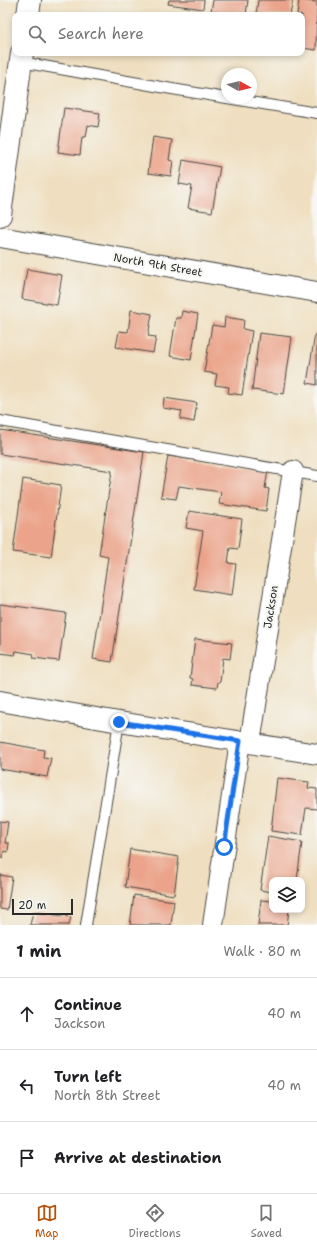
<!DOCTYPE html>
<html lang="en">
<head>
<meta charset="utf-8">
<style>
	:root { --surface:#fff; --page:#f2f2f2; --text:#202124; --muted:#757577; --line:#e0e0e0; --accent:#b45309 }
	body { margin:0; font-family:"Shantell Sans",sans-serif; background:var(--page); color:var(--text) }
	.controls { position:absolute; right:12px; bottom:12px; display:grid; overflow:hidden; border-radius:8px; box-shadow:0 2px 6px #0003 }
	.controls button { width:36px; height:36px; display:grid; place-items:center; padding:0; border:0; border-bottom:1px solid var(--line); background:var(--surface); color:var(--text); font:20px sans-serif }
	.compass { position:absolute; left:221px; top:68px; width:36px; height:36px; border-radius:50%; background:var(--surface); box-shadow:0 2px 6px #0003; rotate:98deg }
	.scale { position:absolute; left:12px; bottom:10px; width:61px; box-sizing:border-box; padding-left:4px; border:2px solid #2b2b2b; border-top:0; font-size:11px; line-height:14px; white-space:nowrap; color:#2b2b2b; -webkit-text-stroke:3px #f6f6f2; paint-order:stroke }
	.stop { position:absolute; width:12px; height:12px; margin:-9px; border:3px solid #1a73e8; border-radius:50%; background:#fff }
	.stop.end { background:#1a73e8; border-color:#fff; box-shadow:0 1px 4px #0008 }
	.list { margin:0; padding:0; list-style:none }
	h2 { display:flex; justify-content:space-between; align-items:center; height:52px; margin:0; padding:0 16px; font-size:17px }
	h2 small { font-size:13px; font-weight:400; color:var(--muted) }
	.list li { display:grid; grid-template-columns:26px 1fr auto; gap:12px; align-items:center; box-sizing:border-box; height:72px; padding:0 16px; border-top:1px solid var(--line) }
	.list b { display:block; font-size:15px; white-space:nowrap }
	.list p { margin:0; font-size:13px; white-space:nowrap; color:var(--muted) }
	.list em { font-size:13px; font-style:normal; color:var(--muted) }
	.icon { flex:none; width:22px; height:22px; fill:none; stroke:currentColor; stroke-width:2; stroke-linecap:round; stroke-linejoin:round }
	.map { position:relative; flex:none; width:317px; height:925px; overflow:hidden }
	.search { position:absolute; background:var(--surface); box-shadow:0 2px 6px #0003; left:12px; right:12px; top:12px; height:44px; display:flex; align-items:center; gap:10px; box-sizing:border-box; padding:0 14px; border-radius:8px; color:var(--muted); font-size:15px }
	.sheet { height:268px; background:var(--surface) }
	nav { display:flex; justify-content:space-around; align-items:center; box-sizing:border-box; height:56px; border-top:1px solid var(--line); background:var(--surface); font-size:11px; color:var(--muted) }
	nav a { display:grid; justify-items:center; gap:2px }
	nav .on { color:var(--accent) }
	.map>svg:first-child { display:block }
	.building { fill:#eba48b }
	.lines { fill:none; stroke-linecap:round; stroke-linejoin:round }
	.service-casing { stroke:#484641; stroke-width:12 }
	.minor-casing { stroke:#484641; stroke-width:22 }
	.tertiary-casing { stroke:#484641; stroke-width:24 }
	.service { stroke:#fff; stroke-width:10 }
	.minor { stroke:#fff; stroke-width:20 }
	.tertiary { stroke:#fff; stroke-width:22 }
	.route { stroke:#1a73e8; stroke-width:5 }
	.labels { text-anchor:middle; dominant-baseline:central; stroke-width:4; stroke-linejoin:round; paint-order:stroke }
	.street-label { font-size:11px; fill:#2b2b2b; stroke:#f6f6f2 }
</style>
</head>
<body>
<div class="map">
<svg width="317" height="925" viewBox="0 0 317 925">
	<rect width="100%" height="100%" fill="#f6f6f2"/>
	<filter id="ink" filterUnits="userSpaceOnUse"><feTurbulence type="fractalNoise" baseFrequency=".025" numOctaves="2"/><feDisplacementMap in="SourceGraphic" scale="8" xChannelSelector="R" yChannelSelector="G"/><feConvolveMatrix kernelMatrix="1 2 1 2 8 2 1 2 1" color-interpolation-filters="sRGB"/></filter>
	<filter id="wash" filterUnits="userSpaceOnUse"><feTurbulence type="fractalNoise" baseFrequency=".012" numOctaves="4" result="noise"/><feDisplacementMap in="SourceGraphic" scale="16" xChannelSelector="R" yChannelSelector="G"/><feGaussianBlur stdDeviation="0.9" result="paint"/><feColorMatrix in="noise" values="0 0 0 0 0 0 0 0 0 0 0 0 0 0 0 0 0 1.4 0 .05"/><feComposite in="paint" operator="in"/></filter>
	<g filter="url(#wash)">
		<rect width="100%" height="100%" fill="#efdfc0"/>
		<g id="blocks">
			<g class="building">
				<path d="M169,0H204L203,9L168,4Z"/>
				<path d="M213,0H248L246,15H231L211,11Z"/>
				<path d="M258,0H293L290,15H256Z"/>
				<path d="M299,0L317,2L316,50L302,48V15H297Z"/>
				<path d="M64,108L100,113L98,127L88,125L86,137H82L80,155L58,152Z"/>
				<path d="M153,137L172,140L169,160L173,161L171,176L148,173Z"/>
				<path d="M183,160L220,167L212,212L188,208L192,186L179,184Z"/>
				<path d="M27,269L62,275L57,305L22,299Z"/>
				<path d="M131,310L152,314L148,336L156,337L153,353L116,347L119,331L128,332Z"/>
				<path d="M182,311L198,314L191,360L170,356L176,318H181Z"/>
				<path d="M225,317L244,320L243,329L252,331L242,395L228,393L229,387L215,385L217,374L204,372L212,325L224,327Z"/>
				<path d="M259,333L292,337L284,394L252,390Z"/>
				<path d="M315,334H317V385L307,383Z"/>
				<path d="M164,398L197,403L194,422L180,419L182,411L163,408Z"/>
				<path d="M0,430L144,452L112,662L93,659L108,557L99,555L112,471L0,454Z"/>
				<path d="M168,456L268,471L265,488L269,489L266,511L219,504L221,492L179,486L176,499L161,497Z"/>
				<path d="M23,479L61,485L51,557L13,552Z"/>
				<path d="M189,511L242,519L238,549L230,548L228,563L236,564L232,595L194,589L203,531L186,528Z"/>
				<path d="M0,604L66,613L59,661L33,658L34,654L16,651L15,655L0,653Z"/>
				<path d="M195,639L232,643L230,659L223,658L220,682H218L217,688L192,685L193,679L190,678Z"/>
				<path d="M0,742L44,750L43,757L51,758L47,777L0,769Z"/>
				<path d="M277,778L309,782L308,788L317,789V809L306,808L302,835L271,831Z"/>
				<path d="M0,821L8,822L5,843H9L8,852L4,851L2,858L0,857Z"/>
				<path d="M268,836L302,842L297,880H272V892L260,890Z"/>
				<path d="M130,849L179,857L174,895L125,887Z"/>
				<path d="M0,875L12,877L7,910L0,909Z"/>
				<path d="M134,895L174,901L171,925H130Z"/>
				<path d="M261,900L272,901V910H289L287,925H258Z"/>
				<path d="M33,912L71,917L69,925H30Z"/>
			</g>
		</g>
	</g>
	<g filter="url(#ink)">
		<use href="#blocks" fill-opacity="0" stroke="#484641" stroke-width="1"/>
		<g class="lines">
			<defs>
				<g id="service">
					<path d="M21,62L172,89L317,113"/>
					<path d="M0,421L317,476"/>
					<path d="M86,925L119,722"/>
				</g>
				<g id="minor">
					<path d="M0,237L317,292"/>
					<path d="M0,701L119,722L317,754"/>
					<path d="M250,743L293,471"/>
					<path d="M213,925L240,741"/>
				</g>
				<g id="tertiary">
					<path d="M28,15L30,0"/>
					<path d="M0,215L22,53"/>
				</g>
			</defs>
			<use href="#service" class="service-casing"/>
			<use href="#minor" class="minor-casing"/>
			<use href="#tertiary" class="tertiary-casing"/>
			<use href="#service" class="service"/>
			<use href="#minor" class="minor"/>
			<use href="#tertiary" class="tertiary"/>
		</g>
	</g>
	<g class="lines" filter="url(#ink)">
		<path class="route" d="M119,722L240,741L224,847"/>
	</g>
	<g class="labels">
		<g class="street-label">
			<text transform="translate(158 265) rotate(10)">North 9th Street</text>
			<text transform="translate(271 607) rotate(-81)">Jackson</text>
		</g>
	</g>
</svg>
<div class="controls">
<button><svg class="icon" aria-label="layers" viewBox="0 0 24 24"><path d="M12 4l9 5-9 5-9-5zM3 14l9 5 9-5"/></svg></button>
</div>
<svg class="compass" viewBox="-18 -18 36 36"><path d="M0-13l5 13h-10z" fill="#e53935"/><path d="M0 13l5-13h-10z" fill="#757577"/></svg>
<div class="scale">20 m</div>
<div class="stop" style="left:224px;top:847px"></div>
<div class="stop end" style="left:119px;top:722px"></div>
<div class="search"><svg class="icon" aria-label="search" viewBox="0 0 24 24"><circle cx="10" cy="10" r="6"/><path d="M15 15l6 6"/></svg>Search here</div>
</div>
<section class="sheet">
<h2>1 min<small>Walk · 80 m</small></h2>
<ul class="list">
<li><svg class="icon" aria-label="ahead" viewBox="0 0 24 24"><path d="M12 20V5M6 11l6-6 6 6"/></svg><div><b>Continue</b><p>Jackson</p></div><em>40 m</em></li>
<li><svg class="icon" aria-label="left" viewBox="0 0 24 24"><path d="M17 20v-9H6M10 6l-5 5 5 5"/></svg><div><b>Turn left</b><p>North 8th Street</p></div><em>40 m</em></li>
<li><svg class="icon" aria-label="arrive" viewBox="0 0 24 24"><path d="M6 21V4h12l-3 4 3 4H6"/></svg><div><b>Arrive at destination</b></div></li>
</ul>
</section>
<nav>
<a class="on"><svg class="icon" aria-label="map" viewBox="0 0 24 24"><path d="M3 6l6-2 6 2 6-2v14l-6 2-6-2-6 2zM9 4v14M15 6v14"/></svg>Map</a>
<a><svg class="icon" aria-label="directions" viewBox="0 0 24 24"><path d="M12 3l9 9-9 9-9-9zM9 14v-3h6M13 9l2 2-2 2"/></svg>Directions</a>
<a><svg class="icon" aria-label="saved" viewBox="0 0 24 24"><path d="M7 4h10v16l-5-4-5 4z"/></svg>Saved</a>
</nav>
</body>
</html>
